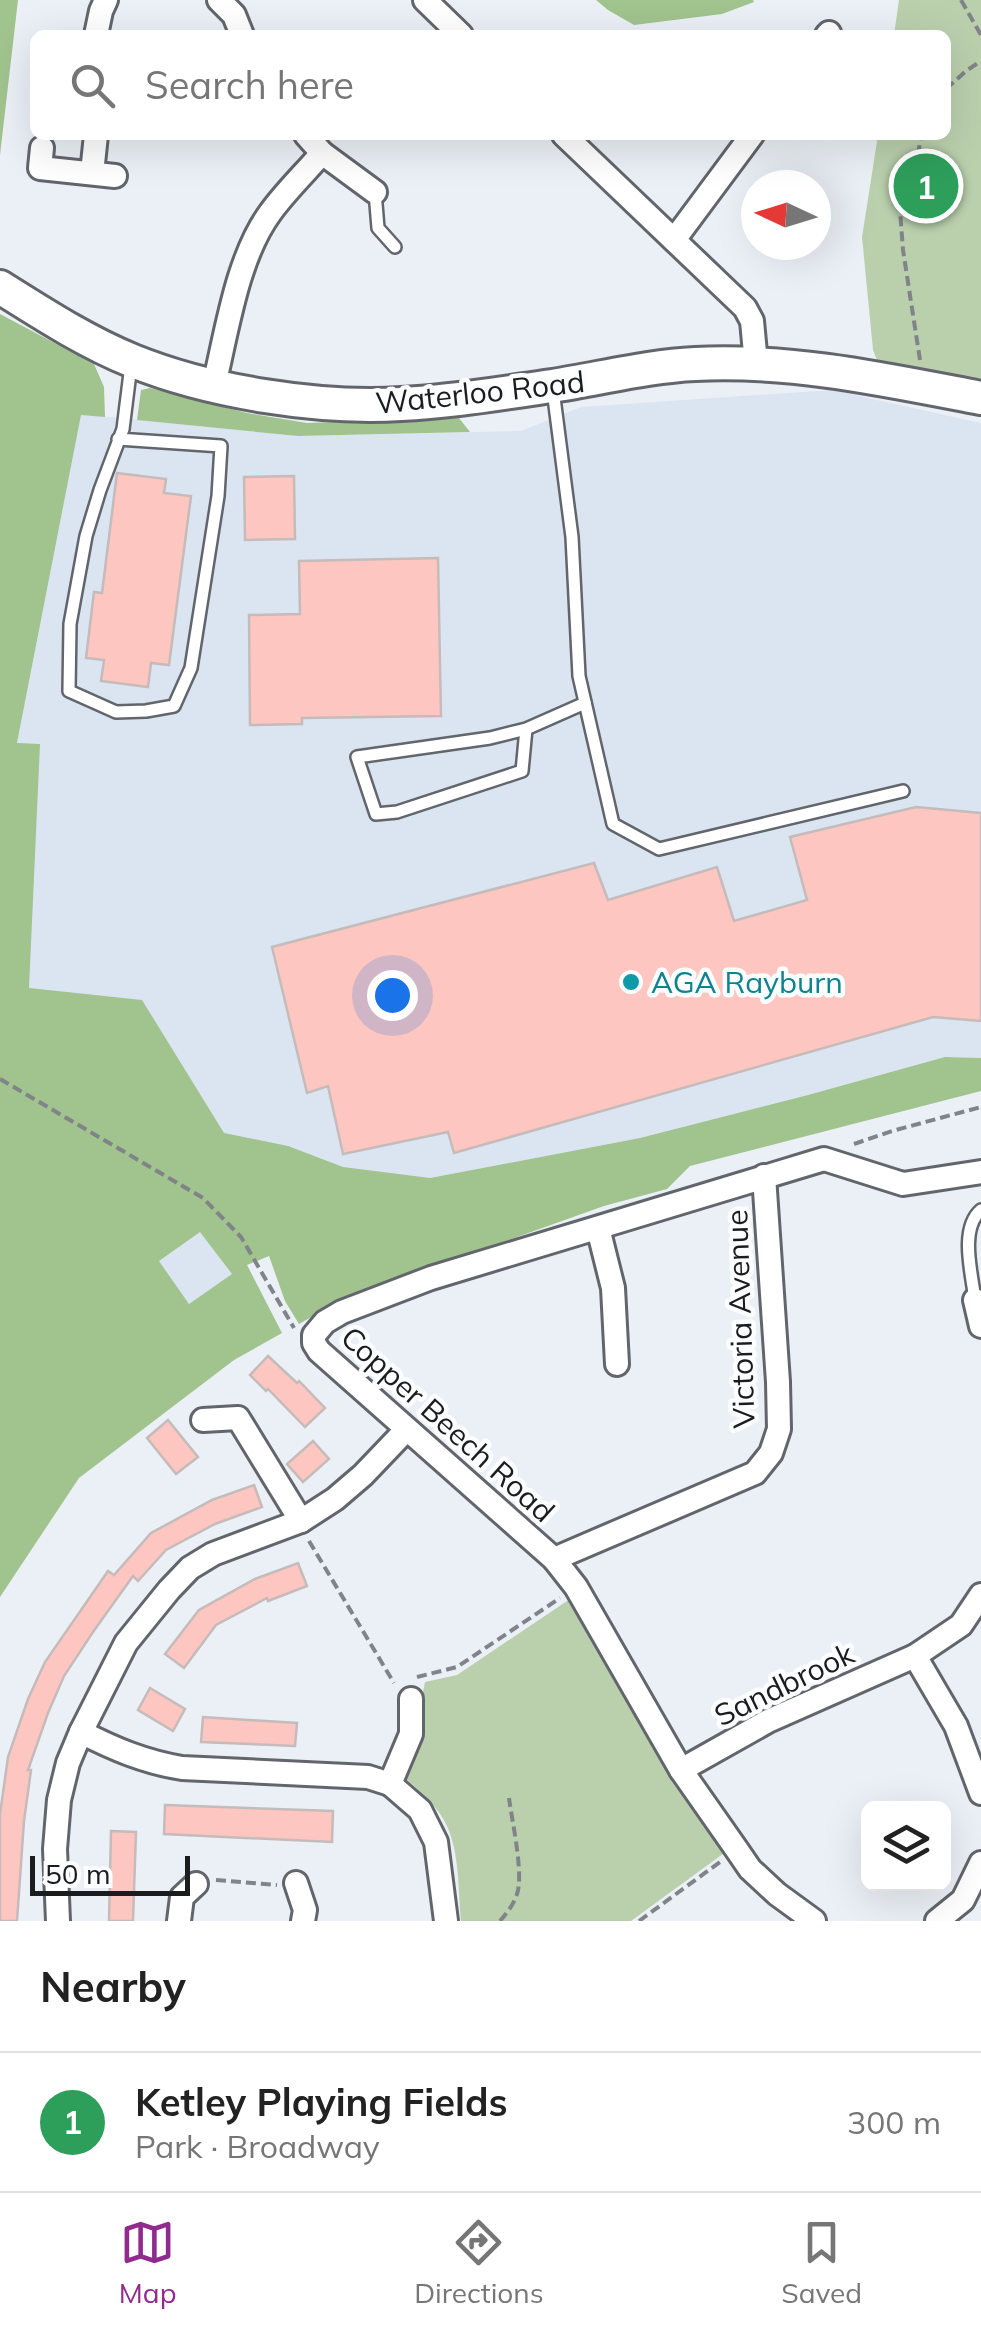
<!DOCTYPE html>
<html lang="en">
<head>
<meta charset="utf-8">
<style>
	:root { --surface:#fff; --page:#f2f2f2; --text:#222; --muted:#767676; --line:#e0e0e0; --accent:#912a8f }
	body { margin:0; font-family:Mulish,sans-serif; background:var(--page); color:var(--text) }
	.controls { position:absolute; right:30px; bottom:30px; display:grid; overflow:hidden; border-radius:15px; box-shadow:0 10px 40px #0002 }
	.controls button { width:90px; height:90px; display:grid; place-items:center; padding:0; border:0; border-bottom:2px solid var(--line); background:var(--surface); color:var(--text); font:50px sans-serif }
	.compass { position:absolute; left:741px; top:170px; width:90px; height:90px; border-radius:50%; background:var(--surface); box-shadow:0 10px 40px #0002; rotate:274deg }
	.scale { position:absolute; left:30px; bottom:25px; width:160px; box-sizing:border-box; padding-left:10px; border:5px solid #1a1c1e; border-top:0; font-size:28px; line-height:35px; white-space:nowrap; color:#1a1c1e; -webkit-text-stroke:8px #fcfdfe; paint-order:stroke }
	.you { position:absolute; left:392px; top:995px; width:35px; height:35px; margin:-25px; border:8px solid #fff; border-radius:50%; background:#1a73e8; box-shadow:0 0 0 15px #1a73e833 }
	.badge { display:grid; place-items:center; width:65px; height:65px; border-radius:50%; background:var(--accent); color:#fff; font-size:32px; font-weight:700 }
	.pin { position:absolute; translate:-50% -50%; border:5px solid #fff; box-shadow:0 2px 10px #0006 }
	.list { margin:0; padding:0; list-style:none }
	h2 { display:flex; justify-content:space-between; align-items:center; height:130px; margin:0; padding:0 40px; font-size:42px }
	h2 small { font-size:32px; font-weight:400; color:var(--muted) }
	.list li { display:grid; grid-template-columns:65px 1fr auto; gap:30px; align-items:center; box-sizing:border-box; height:140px; padding:0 40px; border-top:2px solid var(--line) }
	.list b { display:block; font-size:38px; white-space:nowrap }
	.list p { margin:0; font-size:32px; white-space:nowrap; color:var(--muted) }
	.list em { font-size:32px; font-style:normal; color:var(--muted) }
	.icon { flex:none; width:55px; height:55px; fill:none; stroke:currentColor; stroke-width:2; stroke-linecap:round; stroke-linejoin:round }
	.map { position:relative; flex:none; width:981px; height:1921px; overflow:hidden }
	.search { position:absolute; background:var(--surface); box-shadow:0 10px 40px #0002; left:30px; right:30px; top:30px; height:110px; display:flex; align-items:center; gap:25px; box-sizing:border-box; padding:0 35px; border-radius:15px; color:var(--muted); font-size:38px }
	.sheet { height:270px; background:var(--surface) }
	nav { display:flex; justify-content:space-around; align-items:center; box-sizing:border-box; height:140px; border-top:2px solid var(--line); background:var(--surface); font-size:28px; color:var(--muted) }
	nav a { display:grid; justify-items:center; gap:5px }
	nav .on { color:var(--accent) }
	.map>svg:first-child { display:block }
	.built { fill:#dae5f1 }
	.green { fill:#bad0ad }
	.forest { fill:#a1c38e; fill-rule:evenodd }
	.building { fill:#fec6c0; stroke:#c4bbba; stroke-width:2.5 }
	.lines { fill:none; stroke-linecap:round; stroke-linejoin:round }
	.lane-casing { stroke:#62666c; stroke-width:16 }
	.street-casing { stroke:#62666c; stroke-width:28 }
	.secondary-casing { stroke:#62666c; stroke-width:38 }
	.path { stroke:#808488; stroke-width:4; stroke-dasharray:10 5; stroke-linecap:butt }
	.lane { stroke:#fff; stroke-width:11 }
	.street { stroke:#fff; stroke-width:22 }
	.secondary { stroke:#fff; stroke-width:32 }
	.culture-dot { fill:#0f9aa8; stroke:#fcfdfe; stroke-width:4 }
	.labels { text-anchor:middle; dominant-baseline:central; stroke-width:9; stroke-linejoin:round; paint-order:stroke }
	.street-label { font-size:30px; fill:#1a1c1e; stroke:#fcfdfe }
	.culture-label { font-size:30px; fill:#0d838f; stroke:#fcfdfe; text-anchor:start }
</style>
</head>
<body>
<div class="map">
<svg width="981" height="1921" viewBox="0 0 981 1921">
	<rect width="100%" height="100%" fill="#ebf0f6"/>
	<g class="built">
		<path d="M832,390L981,423V1058L945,1057L808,1095L640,1138L430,1178L266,1247L24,1084L39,745L17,744L81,414L298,436L521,431L581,407Z"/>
		<path d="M200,1231L232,1274L189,1304L159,1261Z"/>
	</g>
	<g class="green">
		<path d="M899,0H981V382L924,369L879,365L873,350L862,237L878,135H946V35H894Z"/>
		<path d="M570,1599L727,1851L631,1921H461C458,1891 460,1855 447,1826C439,1808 421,1791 406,1779L425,1682L457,1675Z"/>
	</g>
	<g class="forest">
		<path d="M0,0H18L0,155Z"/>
		<path d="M596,0H753L754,2L722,14L634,25L608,10Z"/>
		<path d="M0,314L94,364L104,387L105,417L81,415L17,743L40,744L29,988L142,1000L224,1133L288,1146L343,1167L430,1178L640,1138L808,1095L945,1057L981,1058V1091L690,1166L667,1189L604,1206L341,1300L299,1324L285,1301L269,1256L247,1265L282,1333L234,1360L79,1478L0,1597ZM200,1232L232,1274L189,1304L159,1261Z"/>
		<path d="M150,388L247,413L307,423L459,418L470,432L298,436L137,420L141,390Z"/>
	</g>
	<g class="building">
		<path d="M117,473L166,479L164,493L191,496L169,665L151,663L148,687L101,681L104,660L86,658L94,592L102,593Z"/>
		<path d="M294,476L295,539L245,540L244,477Z"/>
		<path d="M438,558L441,716L302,718V724L250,725L249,615L300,614L299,561Z"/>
		<path d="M916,807L981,813V1021L933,1017L454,1153L448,1132L343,1154L328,1086L307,1093L272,947L594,863L608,900L717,867L734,921L807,900L790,837Z"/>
		<path d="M268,1356L297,1383L299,1381L325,1408L305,1427L268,1389L266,1391L250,1375Z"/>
		<path d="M168,1420L198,1457L176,1474L147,1438Z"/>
		<path d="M313,1441L329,1459L303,1482L287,1464Z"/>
		<path d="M254,1485L262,1507L215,1524L166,1550L138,1581L133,1576L93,1632L64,1676L48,1713L28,1770H31L24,1821L17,1921H0V1814L8,1757L28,1699L45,1662L108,1571L114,1575L151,1533L212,1500Z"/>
		<path d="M298,1563L307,1586L268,1601L267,1598L216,1625L184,1668L165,1654L199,1610L255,1579Z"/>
		<path d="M150,1688L185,1709L173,1731L138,1710Z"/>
		<path d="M203,1717L297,1723L295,1746L201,1742Z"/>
		<path d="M165,1805L333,1811L332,1842L164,1834Z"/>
		<path d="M111,1831L136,1832L133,1921H109Z"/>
	</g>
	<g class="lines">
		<defs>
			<g id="lane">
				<path d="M375,192L378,228L395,247"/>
				<path d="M553,390L572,537L579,676L613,824L659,849L903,791"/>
				<path d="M118,439L221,446L218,496L191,668L174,706L146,711L116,712L69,691L70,624L86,536L100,490L123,429L131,365"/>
				<path d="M526,729L522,771L397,812L376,814L357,757L490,738L526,729L585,703"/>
				<path d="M975,1300C972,1274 959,1229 981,1210"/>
			</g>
			<g id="street">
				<path d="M219,0L234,15L242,35"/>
				<path d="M425,0L461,35"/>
				<path d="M96,35L101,11L106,0"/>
				<path d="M827,35L829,33"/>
				<path d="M564,135L745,308L752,321L756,364"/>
				<path d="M42,148L40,168L115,176"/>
				<path d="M322,153L375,192"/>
				<path d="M92,173L96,135"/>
				<path d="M674,240L752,135"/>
				<path d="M214,385C227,331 237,258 270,213C285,192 305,173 322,153L306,135"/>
				<path d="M598,1228L613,1288L617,1364"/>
				<path d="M975,1300L981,1326"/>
				<path d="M203,1420L238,1418L301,1521"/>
				<path d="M554,1559L755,1473L771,1453L779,1429L778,1382L764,1176"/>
				<path d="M915,1656L956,1726L981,1793"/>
				<path d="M81,1732C114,1749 145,1762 182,1768L368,1777L390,1784L411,1734V1699"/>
				<path d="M681,1770L768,1721L915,1656L961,1625L981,1595"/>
				<path d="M390,1784L420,1810L436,1842L446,1921"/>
				<path d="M296,1883L305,1910L303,1921"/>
				<path d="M58,1921L55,1849L59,1800L68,1763L81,1732L126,1643L169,1590L190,1568L213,1554L301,1521L335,1499L363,1475L406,1430"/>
				<path d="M179,1921L182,1897L196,1884"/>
				<path d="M814,1921L777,1894L750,1869L737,1850L681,1770L576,1587L554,1559L319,1351L314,1343V1335L325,1322L342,1312L431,1278L824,1159L903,1184L981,1172"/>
				<path d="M937,1921L963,1900L981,1863"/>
			</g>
			<path id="secondary" d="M0,287C43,314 86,342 133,361C210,392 318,409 401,404C451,402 502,393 552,386C598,379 649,366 695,364C791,359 887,380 981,398"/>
		</defs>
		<use href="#lane" class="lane-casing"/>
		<use href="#street" class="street-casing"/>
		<use href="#secondary" class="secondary-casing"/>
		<g class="path">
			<path d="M961,0L981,35"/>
			<path d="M946,89L966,71L981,61"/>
			<path d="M920,360L903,250L900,210L904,186L917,162L921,135"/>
			<path d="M0,1079L203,1198L241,1237L294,1328"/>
			<path d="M854,1144L892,1131L981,1107"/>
			<path d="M309,1541L394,1683"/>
			<path d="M417,1677L457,1667L560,1598"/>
			<path d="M216,1880L277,1885"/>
			<path d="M500,1921C507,1913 514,1904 517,1894C524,1874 512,1821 509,1798"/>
			<path d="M639,1921L720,1862"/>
		</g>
		<use href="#lane" class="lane"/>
		<use href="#street" class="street"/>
		<use href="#secondary" class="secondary"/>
	</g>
	<circle class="culture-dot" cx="631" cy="982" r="10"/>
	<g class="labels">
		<g class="street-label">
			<text transform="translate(480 392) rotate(-6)">Waterloo Road</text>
			<text transform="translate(740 1319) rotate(-92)">Victoria Avenue</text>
			<text transform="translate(448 1424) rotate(42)">Copper Beech Road</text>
			<text transform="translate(784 1684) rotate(-26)">Sandbrook</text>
		</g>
		<g class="culture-label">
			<text x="651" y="982">AGA Rayburn</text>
		</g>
	</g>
</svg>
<div class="controls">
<button><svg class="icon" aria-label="layers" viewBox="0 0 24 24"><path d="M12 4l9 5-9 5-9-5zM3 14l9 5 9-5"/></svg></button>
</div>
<svg class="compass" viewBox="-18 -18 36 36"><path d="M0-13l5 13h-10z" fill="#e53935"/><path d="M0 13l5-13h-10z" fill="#767676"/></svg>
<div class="scale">50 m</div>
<div class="you"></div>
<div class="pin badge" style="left:926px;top:186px;background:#2e9e5b">1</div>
<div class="search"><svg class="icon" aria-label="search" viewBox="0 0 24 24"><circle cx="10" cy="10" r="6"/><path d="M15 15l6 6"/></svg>Search here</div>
</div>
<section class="sheet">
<h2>Nearby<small></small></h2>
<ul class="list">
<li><span class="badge" style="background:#2e9e5b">1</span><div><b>Ketley Playing Fields</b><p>Park · Broadway</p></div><em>300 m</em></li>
</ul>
</section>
<nav>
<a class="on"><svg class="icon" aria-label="map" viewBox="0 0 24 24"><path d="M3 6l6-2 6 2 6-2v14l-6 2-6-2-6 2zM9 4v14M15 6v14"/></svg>Map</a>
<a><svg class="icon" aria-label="directions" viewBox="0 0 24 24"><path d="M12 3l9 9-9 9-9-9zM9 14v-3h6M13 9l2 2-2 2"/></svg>Directions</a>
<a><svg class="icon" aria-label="saved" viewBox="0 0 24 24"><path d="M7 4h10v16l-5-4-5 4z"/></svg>Saved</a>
</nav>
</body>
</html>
